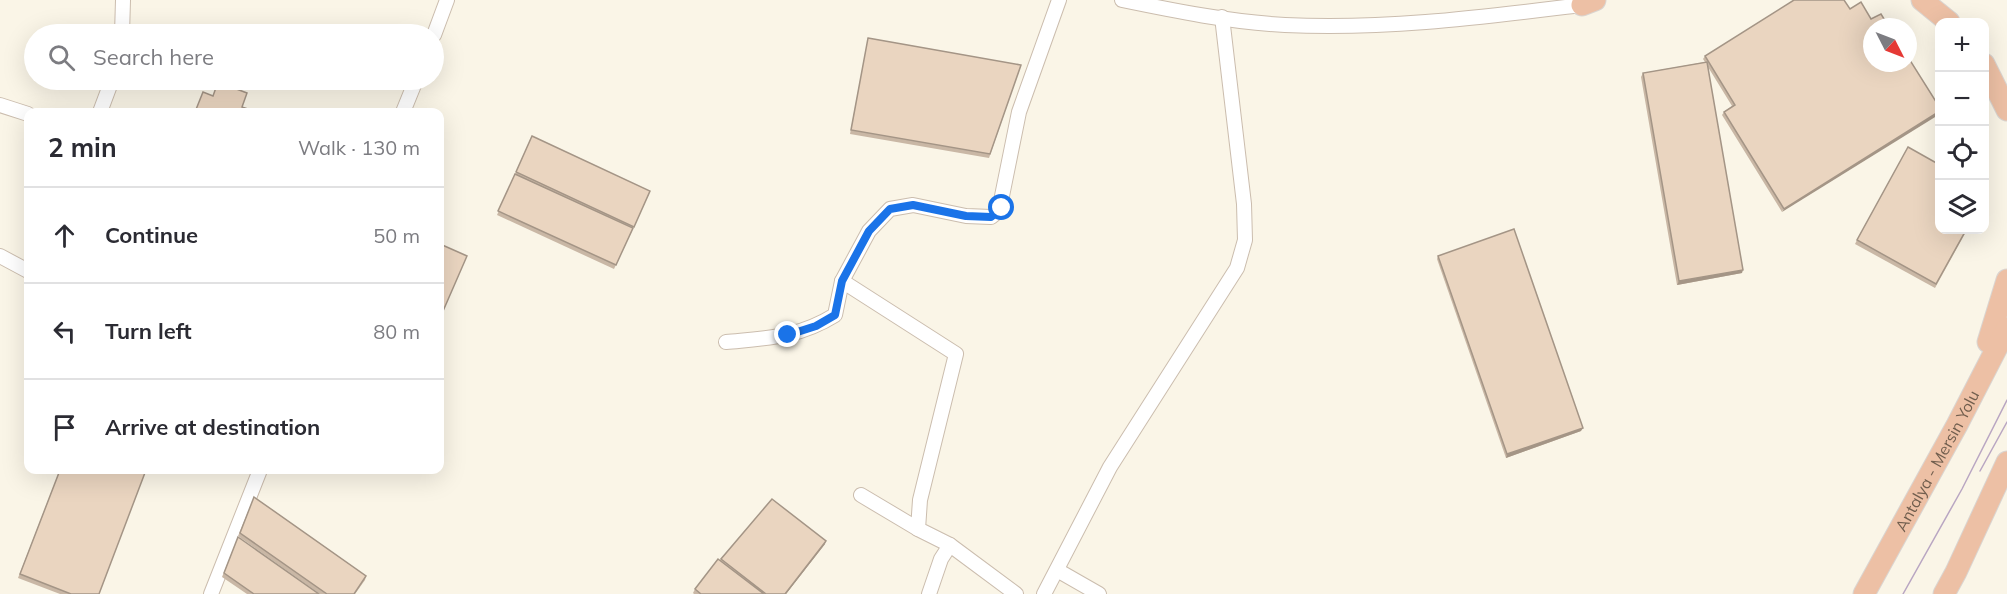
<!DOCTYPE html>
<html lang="en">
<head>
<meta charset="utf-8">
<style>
	:root { --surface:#fff; --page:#f7f7f7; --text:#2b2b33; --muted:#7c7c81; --line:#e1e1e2 }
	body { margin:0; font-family:Mulish,sans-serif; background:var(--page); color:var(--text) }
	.controls { position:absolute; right:18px; top:18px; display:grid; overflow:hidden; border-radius:12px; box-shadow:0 6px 24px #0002 }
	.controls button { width:54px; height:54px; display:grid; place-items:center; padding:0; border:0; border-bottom:2px solid var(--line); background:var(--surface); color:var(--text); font:30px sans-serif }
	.compass { position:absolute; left:1863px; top:18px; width:54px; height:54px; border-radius:50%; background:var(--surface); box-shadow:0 6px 24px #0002; rotate:132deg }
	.stop { position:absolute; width:18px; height:18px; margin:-14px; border:4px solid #1a73e8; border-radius:50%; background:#fff }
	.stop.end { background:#1a73e8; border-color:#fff; box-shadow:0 2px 6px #0008 }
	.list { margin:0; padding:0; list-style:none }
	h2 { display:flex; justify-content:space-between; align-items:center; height:78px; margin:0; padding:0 24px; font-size:26px }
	h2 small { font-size:20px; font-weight:400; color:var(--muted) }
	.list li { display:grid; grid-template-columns:39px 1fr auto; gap:18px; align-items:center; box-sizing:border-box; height:96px; padding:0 24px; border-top:2px solid var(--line) }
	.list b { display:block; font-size:22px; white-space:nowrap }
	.list em { font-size:20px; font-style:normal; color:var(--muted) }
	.icon { flex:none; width:33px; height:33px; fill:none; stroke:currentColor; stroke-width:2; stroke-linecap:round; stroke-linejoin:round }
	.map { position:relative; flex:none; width:2007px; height:594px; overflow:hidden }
	.search { position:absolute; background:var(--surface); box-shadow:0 6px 24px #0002; left:24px; top:24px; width:420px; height:66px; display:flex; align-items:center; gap:15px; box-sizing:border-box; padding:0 21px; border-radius:33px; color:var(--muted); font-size:22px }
	.panel { position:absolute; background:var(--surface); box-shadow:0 6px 24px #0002; left:24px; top:108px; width:420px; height:366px; border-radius:12px }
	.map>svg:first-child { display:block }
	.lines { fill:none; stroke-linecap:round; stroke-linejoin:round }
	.minor-casing { stroke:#cbbdae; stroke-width:16 }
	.highway-casing { stroke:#dad5d1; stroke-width:23 }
	.minor { stroke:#fff; stroke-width:14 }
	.highway { stroke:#edc0a5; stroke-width:21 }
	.tram { stroke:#b9a6c2; stroke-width:1.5 }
	.wall { fill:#c9b7a5 }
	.shaded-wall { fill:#a49586 }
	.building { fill:#ead5c0; stroke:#a49586; stroke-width:1.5 }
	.route { stroke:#1a73e8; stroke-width:8 }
	.labels { text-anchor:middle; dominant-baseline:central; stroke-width:4.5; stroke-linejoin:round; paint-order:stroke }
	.street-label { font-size:16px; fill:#715e4e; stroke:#fdf8ed }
</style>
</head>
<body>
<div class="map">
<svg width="2007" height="594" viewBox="0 0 2007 594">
	<rect width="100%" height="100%" fill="#faf5e7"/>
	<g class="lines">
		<defs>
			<g id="minor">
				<path d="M1122,0C1175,11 1230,22 1285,25C1384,30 1483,17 1582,5L1587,1"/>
				<path d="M122,34L123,0"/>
				<path d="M434,35L447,0"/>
				<path d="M0,105L28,114"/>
				<path d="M100,112L112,80"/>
				<path d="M403,112L416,80"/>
				<path d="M0,256L28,271"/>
				<path d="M842,281L956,354L920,500L918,529L950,545L1016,594"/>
				<path d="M726,342C767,338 798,338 835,315L842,281L869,231L890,209L913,205L966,216L991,217L1002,208V196L1019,112L1059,0"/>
				<path d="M861,495L918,529"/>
				<path d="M1057,570L1099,594"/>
				<path d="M211,594L260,470"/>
				<path d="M929,594L941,559L950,545"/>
				<path d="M1044,594L1110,467L1237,268L1245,240L1244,204L1222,17"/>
			</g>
			<g id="highway">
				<path d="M1922,0L1949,22"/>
				<path d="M1582,5L1595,0"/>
				<path d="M1984,64L2007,110"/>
				<path d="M1988,342L2007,280"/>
				<path id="s1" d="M1864,594L1957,425L2007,328"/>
				<path d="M1944,594L1956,572L2007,462"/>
			</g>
		</defs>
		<use href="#minor" class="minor-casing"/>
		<use href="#highway" class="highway-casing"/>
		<use href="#minor" class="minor"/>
		<use href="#highway" class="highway"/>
		<g class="tram">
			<path d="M1980,471L2007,422"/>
			<path d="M1903,594L1962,489L2007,400"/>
		</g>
	</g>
	<g class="wall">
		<path d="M1850,9L1871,19L1782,212L1722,115L1724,112L1732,106L1708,67L1742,273L1677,285L1641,77L1643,73L1705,62L1703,59L1705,56Z"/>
		<path d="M868,38L1021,65L989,158L850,134Z"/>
		<path d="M532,136L649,194L614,269L497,215Z"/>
		<path d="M1967,230L1935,288L1855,244L1857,240Z"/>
		<path d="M1438,256L1581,431L1506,458L1437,259Z"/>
		<path d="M60,470L99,594H60L18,578Z"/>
		<path d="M254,497L366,576L365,580L355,594H320L238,536Z"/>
		<path d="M238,537L319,594H247L222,577Z"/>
		<path d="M825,544L786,594H694L693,593L695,589L721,559Z"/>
	</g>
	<g class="shaded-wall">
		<path d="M1940,111V114L1782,212L1784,209Z"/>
		<path d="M1743,270L1742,273L1677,285L1679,281Z"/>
		<path d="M1583,428L1581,431L1506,458L1507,454Z"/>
		<path d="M826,541L825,544L786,594H785Z"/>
	</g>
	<g class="building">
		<path d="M1794,0H1844L1850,9L1861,2L1871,19L1881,14L1889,27H1872V63H1908V57L1940,108V111L1784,209L1724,112L1735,105L1705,56Z"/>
		<path d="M868,38L1021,65L990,154L851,130Z"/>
		<path d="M1707,62L1743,270L1679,281L1643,73Z"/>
		<path d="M218,82L247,93L242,107L257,112H195L203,92L213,96Z"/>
		<path d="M532,136L650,191L634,227L516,172Z"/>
		<path d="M1908,147L1940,165V230H1966L1936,284L1857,240Z"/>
		<path d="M515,174L633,228L616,265L498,211Z"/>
		<path d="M1984,189L1988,191L1984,197Z"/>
		<path d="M1514,229L1583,428L1507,454L1438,256Z"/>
		<path d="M440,244L467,256L440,318Z"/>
		<path d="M60,470H146L99,594H71L20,574Z"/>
		<path d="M254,497L366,576L354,594H327L240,533Z"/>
		<path d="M772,499L826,541L785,594H766L721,559Z"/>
		<path d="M238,537L319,594H254L224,573Z"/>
		<path d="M718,559L764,594H701L695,589Z"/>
	</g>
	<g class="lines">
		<path class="route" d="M788,335L816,326L835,315L842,281L869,231L890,209L913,205L966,216L991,217L1002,208"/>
	</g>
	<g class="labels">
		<g class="street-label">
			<text stroke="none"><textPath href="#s1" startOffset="152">Antalya - Mersin Yolu</textPath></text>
		</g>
	</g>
</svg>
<div class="controls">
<button>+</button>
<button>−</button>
<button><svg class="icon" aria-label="locate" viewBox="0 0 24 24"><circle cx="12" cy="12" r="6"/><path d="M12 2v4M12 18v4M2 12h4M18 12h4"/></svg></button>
<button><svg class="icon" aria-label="layers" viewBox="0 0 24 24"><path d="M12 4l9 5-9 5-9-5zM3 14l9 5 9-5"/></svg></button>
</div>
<svg class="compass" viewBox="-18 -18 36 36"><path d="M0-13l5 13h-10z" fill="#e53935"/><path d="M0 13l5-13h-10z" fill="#7c7c81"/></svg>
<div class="stop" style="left:1002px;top:208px"></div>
<div class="stop end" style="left:788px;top:335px"></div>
<div class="search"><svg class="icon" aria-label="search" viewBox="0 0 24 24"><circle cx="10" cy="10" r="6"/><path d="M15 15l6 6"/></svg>Search here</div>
<section class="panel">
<h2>2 min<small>Walk · 130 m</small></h2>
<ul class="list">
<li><svg class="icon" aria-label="ahead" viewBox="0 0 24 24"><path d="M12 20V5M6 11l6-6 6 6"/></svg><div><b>Continue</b></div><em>50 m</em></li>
<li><svg class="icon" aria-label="left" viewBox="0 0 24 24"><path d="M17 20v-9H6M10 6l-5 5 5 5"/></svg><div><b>Turn left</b></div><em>80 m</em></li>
<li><svg class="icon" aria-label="arrive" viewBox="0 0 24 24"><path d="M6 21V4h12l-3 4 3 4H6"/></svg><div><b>Arrive at destination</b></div></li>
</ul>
</section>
</div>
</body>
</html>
